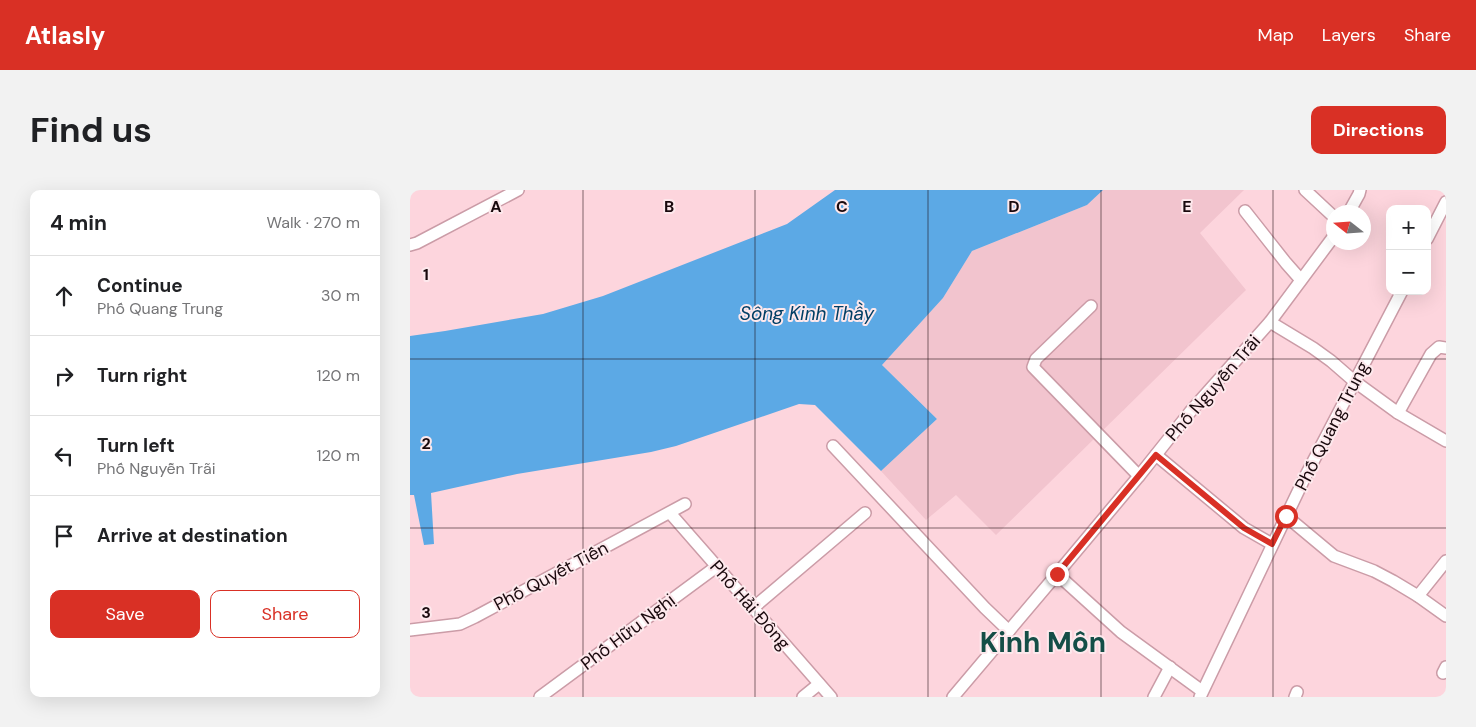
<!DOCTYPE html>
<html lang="en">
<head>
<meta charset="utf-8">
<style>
	:root { --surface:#fff; --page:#f2f2f2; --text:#202124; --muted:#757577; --line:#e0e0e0; --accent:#d93025 }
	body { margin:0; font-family:"DM Sans",sans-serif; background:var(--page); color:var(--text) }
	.controls { position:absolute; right:15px; top:15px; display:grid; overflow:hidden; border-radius:10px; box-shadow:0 5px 20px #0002 }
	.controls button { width:45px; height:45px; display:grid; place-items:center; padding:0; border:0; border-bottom:1px solid var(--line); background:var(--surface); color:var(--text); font:25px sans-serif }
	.compass { position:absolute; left:916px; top:15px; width:45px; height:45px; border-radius:50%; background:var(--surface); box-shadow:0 5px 20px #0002; rotate:287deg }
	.stop { position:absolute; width:15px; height:15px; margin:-11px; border:4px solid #d93025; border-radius:50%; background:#fff }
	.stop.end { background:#d93025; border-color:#fff; box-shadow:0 1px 5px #0008 }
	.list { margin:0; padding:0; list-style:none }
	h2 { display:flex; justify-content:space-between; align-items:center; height:65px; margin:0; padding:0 20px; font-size:21px }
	h2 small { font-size:16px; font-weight:400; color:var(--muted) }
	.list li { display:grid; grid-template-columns:32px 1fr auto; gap:15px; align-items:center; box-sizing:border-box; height:80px; padding:0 20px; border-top:1px solid var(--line) }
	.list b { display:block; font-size:19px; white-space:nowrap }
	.list p { margin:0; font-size:16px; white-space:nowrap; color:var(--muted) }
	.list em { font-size:16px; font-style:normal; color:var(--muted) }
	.actions { display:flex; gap:10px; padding:15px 20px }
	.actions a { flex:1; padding:11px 0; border:1px solid var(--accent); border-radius:10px; text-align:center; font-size:18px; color:var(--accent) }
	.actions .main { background:var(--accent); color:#fff }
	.icon { flex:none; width:28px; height:28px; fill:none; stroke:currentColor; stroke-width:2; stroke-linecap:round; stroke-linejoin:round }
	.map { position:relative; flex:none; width:1036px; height:507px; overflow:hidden; border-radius:10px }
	header { display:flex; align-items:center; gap:30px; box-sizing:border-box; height:70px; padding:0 25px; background:var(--accent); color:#fff }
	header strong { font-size:24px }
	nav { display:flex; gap:28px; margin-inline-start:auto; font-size:18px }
	.intro { display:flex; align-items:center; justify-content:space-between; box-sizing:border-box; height:120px; padding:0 30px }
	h1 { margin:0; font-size:35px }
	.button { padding:12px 22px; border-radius:10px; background:var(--accent); color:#fff; font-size:18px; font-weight:700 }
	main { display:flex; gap:30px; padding:0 30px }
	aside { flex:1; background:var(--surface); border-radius:10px; box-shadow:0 5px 20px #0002 }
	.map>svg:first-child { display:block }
	.built { fill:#f2c4ce }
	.water { fill:#5ca9e5 }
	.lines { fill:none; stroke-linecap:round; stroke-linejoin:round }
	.minor-casing { stroke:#cb9ca7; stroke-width:14 }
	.minor { stroke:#fff; stroke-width:11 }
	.route { stroke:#d93025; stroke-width:6 }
	.grid { fill:none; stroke:#19090d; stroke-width:1; stroke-opacity:0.55 }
	.labels { text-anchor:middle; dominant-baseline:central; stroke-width:4; stroke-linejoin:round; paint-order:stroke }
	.street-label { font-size:18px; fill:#19090d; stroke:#fde8ec }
	.water-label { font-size:19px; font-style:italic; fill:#003e65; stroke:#fde8ec }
	.town-label { font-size:28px; font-weight:bold; fill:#144e47; stroke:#fde8ec }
	.grid-label { font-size:16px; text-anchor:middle; font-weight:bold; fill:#19090d; stroke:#fde8ec; stroke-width:4; stroke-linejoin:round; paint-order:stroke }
</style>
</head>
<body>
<header>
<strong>Atlasly</strong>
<nav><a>Map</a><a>Layers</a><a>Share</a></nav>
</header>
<div class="intro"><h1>Find us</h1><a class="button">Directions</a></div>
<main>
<aside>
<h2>4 min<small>Walk · 270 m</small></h2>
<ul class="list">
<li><svg class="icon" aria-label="ahead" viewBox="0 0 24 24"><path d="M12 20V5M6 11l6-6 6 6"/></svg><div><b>Continue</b><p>Phố Quang Trung</p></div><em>30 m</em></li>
<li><svg class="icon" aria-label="right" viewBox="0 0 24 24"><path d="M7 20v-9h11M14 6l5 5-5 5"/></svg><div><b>Turn right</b></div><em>120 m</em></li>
<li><svg class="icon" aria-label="left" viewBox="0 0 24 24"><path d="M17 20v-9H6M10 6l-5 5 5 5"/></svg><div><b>Turn left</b><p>Phố Nguyễn Trãi</p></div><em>120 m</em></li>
<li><svg class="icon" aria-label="arrive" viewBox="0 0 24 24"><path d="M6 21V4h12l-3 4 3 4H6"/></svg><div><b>Arrive at destination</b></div></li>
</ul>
<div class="actions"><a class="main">Save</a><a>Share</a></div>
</aside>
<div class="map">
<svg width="1036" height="507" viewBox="0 0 1036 507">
	<rect width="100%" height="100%" fill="#fdd5dd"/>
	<path class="built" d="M693,0H834L790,43L836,100L586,345L546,305L516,330L471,281L527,229L472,175L533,108L562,61L677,15Z"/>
	<path class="water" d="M425,0H693L677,15L562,61L533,108L472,175L527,229L471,281L405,215L389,214L266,256L241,262L107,284L21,303L24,354L14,355L4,305H0V146L35,141L133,124L193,106L377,34Z"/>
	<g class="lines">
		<defs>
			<g id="minor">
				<path d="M895,0L924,27"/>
				<path d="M835,21L876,73L891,90"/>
				<path d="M939,22L949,4L950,0"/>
				<path d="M1017,49L1036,12"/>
				<path d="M0,55L7,53L108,0"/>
				<path d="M681,116L626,169L623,177L729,286"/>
				<path d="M860,132L903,158L921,171L944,191L988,223L1036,251"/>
				<path d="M988,223L1021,164L1029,157L1036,158"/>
				<path d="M423,256L575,418L599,441"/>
				<path d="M746,265L834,338L862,354"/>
				<path d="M260,323L421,507"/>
				<path d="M876,326L924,366L964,381L983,391L1008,406L1036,426"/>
				<path d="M647,384L711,442L792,501"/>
				<path d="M1008,406L1036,371"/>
				<path d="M343,418L455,323"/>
				<path d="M0,440L50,434L65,427L275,314"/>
				<path d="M1033,483L1036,477"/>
				<path d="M130,507L306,377"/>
				<path d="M393,507L409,494"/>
				<path d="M543,507L647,384L729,286L780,222L860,132L924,46"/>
				<path d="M744,507L760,477"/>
				<path d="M790,507L895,287L992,101"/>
				<path d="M885,507L887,502"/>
			</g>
		</defs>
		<use href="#minor" class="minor-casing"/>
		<use href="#minor" class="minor"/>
	</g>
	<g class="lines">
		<path class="route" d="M647,384L746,265L834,338L862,354L876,326"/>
	</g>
	<path class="grid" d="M173,0V507M345,0V507M518,0V507M691,0V507M863,0V507M0,169H1036M0,338H1036"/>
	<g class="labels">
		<g class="street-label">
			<text transform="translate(803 198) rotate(-49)">Phố Nguyễn Trãi</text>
			<text transform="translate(922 236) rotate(-63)">Phố Quang Trung</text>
			<text transform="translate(141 386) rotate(-28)">Phố Quyết Tiến</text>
			<text transform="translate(340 415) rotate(49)">Phố Hải Đông</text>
			<text transform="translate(218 442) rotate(-37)">Phố Hữu Nghị</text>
		</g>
		<g class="water-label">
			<text x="397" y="123">Sông Kinh Thầy</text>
		</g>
		<g class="town-label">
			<text x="633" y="452">Kinh Môn</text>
		</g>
	</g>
	<g class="grid-label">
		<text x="86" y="22">A</text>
		<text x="259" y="22">B</text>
		<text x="432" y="22">C</text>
		<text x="604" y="22">D</text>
		<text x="777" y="22">E</text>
		<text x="16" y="90">1</text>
		<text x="16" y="259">2</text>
		<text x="16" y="428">3</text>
	</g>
</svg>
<div class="controls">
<button>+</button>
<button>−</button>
</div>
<svg class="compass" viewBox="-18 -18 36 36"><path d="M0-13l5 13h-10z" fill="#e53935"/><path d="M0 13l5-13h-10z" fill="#757577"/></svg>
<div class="stop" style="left:876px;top:326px"></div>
<div class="stop end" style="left:647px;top:384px"></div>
</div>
</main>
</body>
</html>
